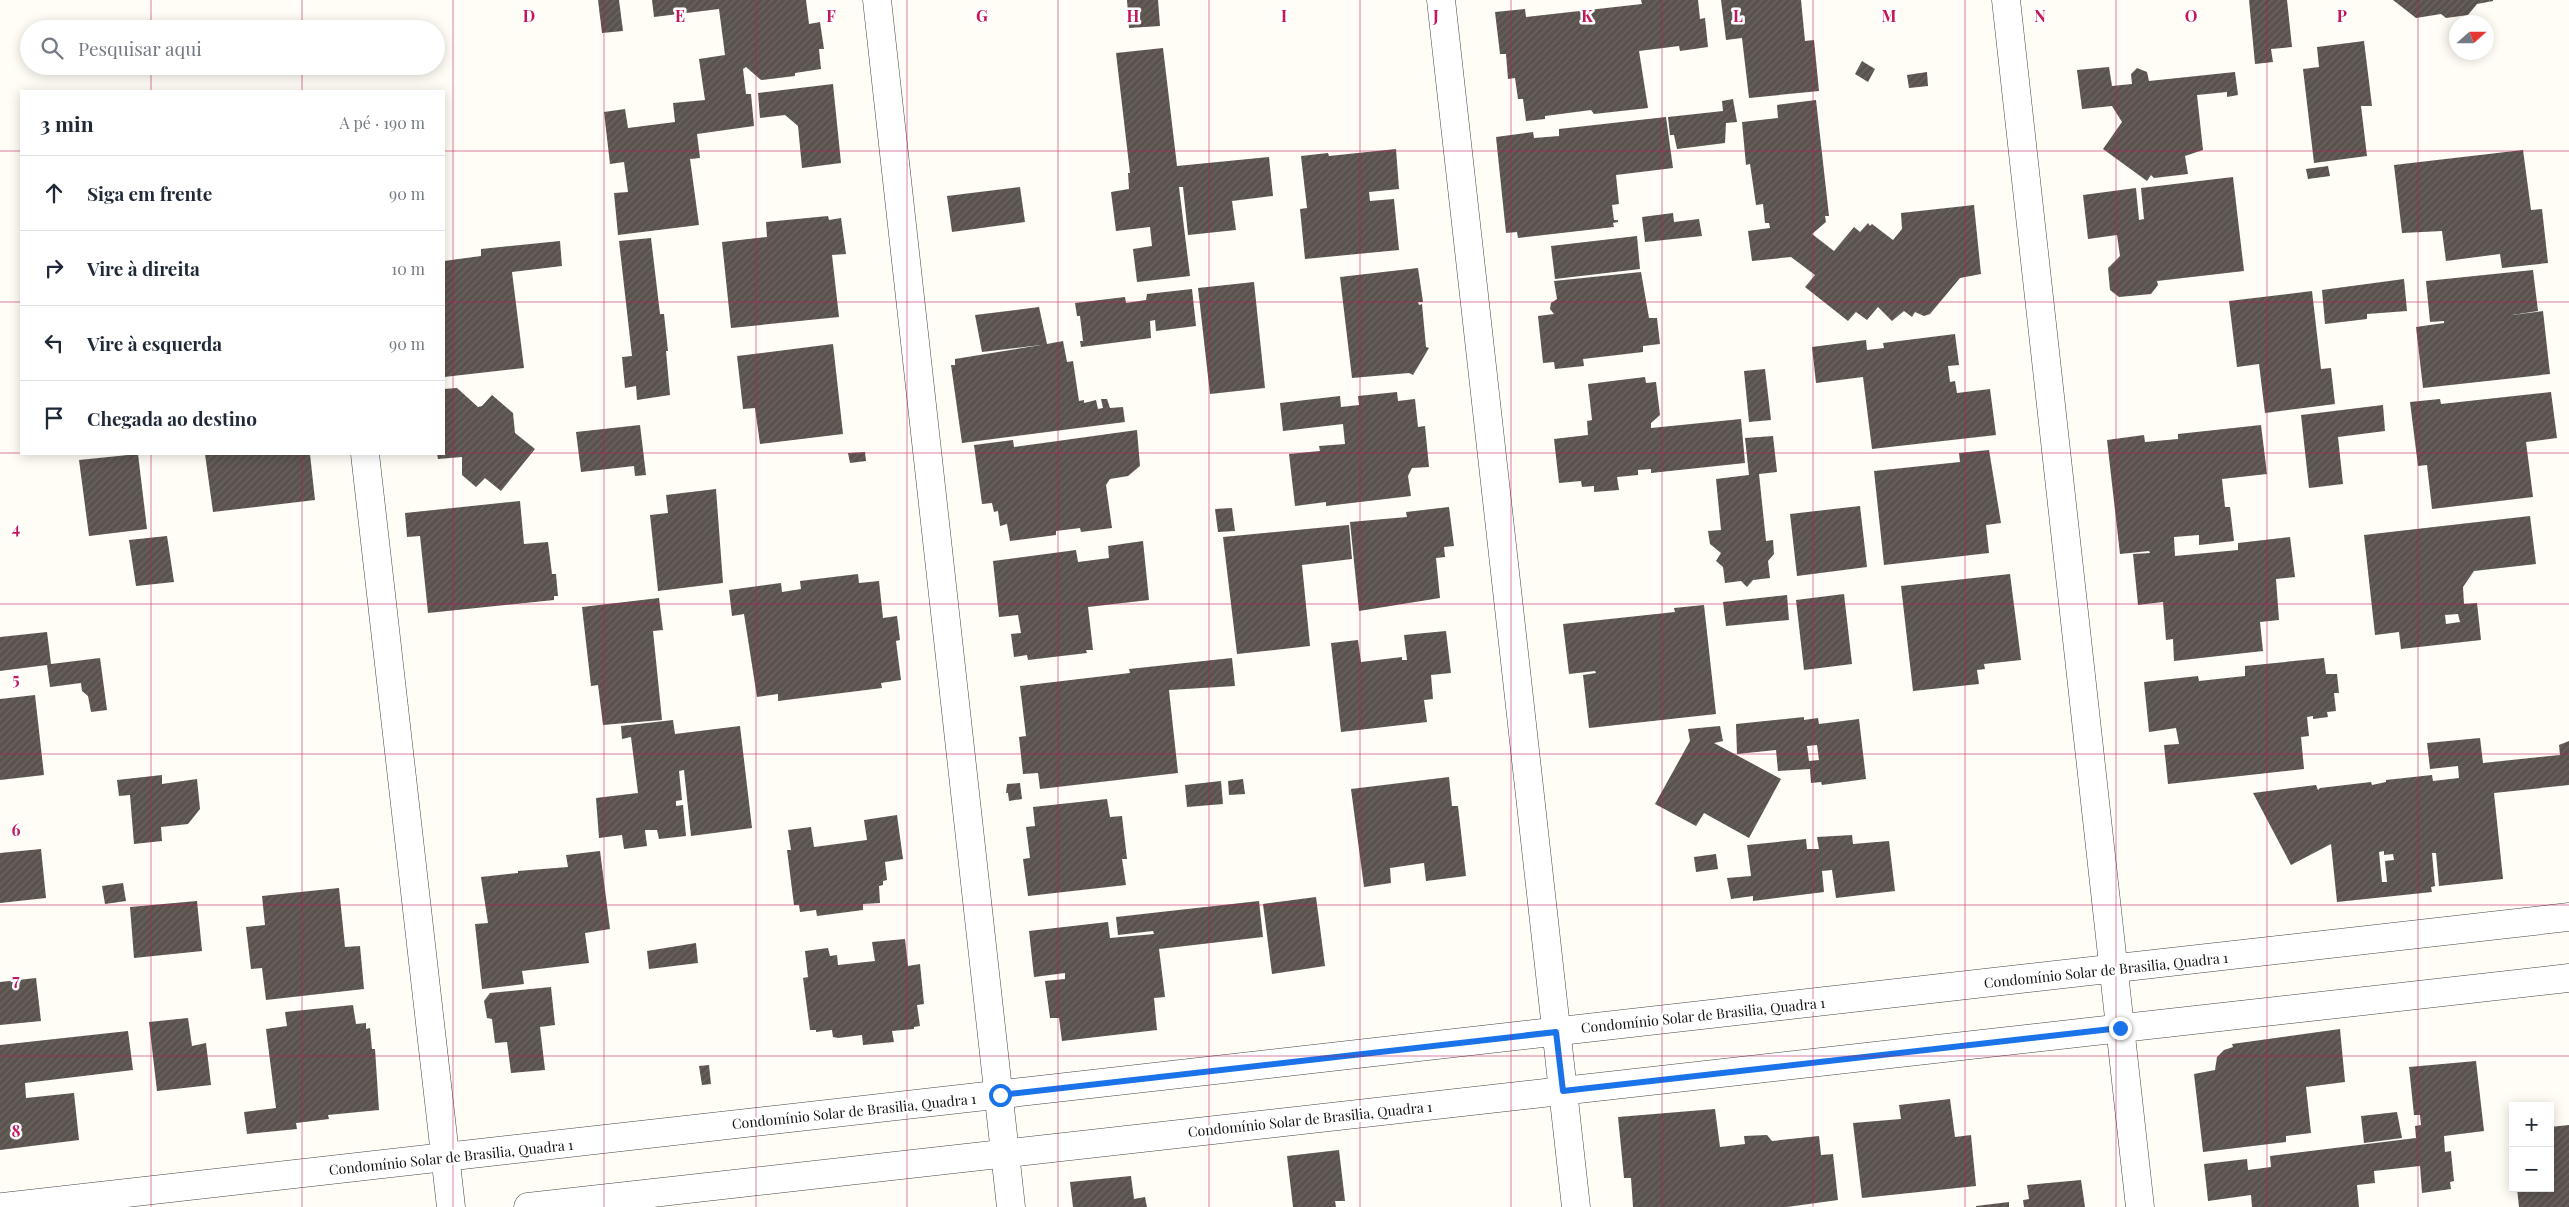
<!DOCTYPE html>
<html lang="pt">
<head>
<meta charset="utf-8">
<style>
	:root { --surface:#fff; --page:#f6f6f7; --text:#1f2937; --muted:#747a83; --line:#e0e1e3 }
	body { margin:0; font-family:"Playfair Display",serif; background:var(--page); color:var(--text) }
	.controls { position:absolute; right:15px; bottom:15px; display:grid; overflow:hidden; border-radius:0px; box-shadow:0 2px 12px #0003 }
	.controls button { width:45px; height:45px; display:grid; place-items:center; padding:0; border:0; border-bottom:1px solid var(--line); background:var(--surface); color:var(--text); font:25px sans-serif }
	.compass { position:absolute; left:2449px; top:15px; width:45px; height:45px; border-radius:50%; background:var(--surface); box-shadow:0 2px 12px #0003; rotate:69deg }
	.stop { position:absolute; width:15px; height:15px; margin:-11px; border:4px solid #1a73e8; border-radius:50%; background:#fff }
	.stop.end { background:#1a73e8; border-color:#fff; box-shadow:0 1px 5px #0008 }
	.list { margin:0; padding:0; list-style:none }
	h2 { display:flex; justify-content:space-between; align-items:center; height:65px; margin:0; padding:0 20px; font-size:21px }
	h2 small { font-size:16px; font-weight:400; color:var(--muted) }
	.list li { display:grid; grid-template-columns:32px 1fr auto; gap:15px; align-items:center; box-sizing:border-box; height:75px; padding:0 20px; border-top:1px solid var(--line) }
	.list b { display:block; font-size:19px; white-space:nowrap }
	.list em { font-size:16px; font-style:normal; color:var(--muted) }
	.icon { flex:none; width:28px; height:28px; fill:none; stroke:currentColor; stroke-width:2; stroke-linecap:round; stroke-linejoin:round }
	.map { position:relative; flex:none; width:2569px; height:1207px; overflow:hidden }
	.search { position:absolute; background:var(--surface); box-shadow:0 2px 12px #0003; left:20px; top:20px; width:425px; height:55px; display:flex; align-items:center; gap:12px; box-sizing:border-box; padding:0 18px; border-radius:28px; color:var(--muted); font-size:19px }
	.panel { position:absolute; background:var(--surface); box-shadow:0 2px 12px #0003; left:20px; top:90px; width:425px; height:365px; border-radius:0px }
	.map>svg:first-child { display:block }
	.building { fill:url(#building-hatch); fill-rule:evenodd }
	.lines { fill:none; stroke-linecap:round; stroke-linejoin:round }
	.minor-casing { stroke:#444; stroke-width:29 }
	.tertiary-casing { stroke:#444; stroke-width:29 }
	.minor { stroke:#fff; stroke-width:28 }
	.tertiary { stroke:#fff; stroke-width:28 }
	.route { stroke:#1a73e8; stroke-width:6 }
	.grid { fill:none; stroke:#c2185b; stroke-width:1; stroke-opacity:0.55 }
	.labels { text-anchor:middle; dominant-baseline:central; stroke-width:5; stroke-linejoin:round; paint-order:stroke }
	.street-label { font-size:14px; fill:#111; stroke:#fff }
	.grid-label { font-size:16px; text-anchor:middle; font-weight:bold; fill:#c2185b; stroke:#fff; stroke-width:5; stroke-linejoin:round; paint-order:stroke }
</style>
</head>
<body>
<div class="map">
<svg width="2569" height="1207" viewBox="0 0 2569 1207">
	<defs>
		<pattern id="building-hatch" width="6" height="6" patternUnits="userSpaceOnUse" patternTransform="scale(1.25)"><rect width="6" height="6" fill="#5a524d"/><path d="M-1 1l2-2M0 6l6-6M5 7l2-2" fill="none" stroke="#6d6662"/></pattern>
	</defs>
	<rect width="100%" height="100%" fill="#fffdf5"/>
	<g class="building">
		<path d="M598,0H619L623,31L602,33Z"/>
		<path d="M652,0H806L809,24L820,22L824,49H819L821,69L795,73V76L761,80L746,67L743,69L746,94H751L754,126L697,134L700,158L690,159L699,225L618,235L614,193L628,192L624,162L610,164L604,112L625,109L628,128L675,122L673,103L705,100L699,59L725,55L719,9L654,17Z"/>
		<path d="M1127,0H1158L1160,26L1129,28Z"/>
		<path d="M1641,0H1698L1700,19L1705,18L1708,47L1680,51L1679,46L1639,51L1648,108L1594,114L1591,110L1545,116V119L1526,121L1523,99H1518L1515,78L1508,79L1506,54H1500L1495,12L1525,9L1526,17L1642,4Z"/>
		<path d="M1721,0H1801L1805,41L1814,40L1819,91L1749,98L1742,38L1726,40Z"/>
		<path d="M2249,0H2287L2292,47L2271,49L2273,62L2255,64Z"/>
		<path d="M2393,0H2493V1L2477,4L2468,15L2446,18L2441,14L2416,18Z"/>
		<path d="M2364,41L2372,106H2361L2367,156L2314,163L2303,69L2319,67L2317,47Z"/>
		<path d="M1163,48L1177,166L1269,157L1273,196L1232,201L1236,230L1188,235L1183,187H1179L1190,276L1137,282L1133,249L1152,246L1150,227L1116,231L1111,192L1129,189L1128,173H1130L1116,53Z"/>
		<path d="M1862,61L1875,69L1868,82L1855,74Z"/>
		<path d="M2109,67L2112,86L2132,84L2131,74L2137,68L2147,72L2149,81L2235,72L2238,95L2227,97V92L2197,95L2203,150L2185,156L2188,174L2154,178L2151,175L2147,181L2103,149L2122,122L2112,106L2082,109L2077,70Z"/>
		<path d="M1927,72L1928,86L1909,88L1907,75Z"/>
		<path d="M833,84L841,163L802,168L798,126L785,115L760,118L758,93Z"/>
		<path d="M1733,99L1737,122L1726,123L1725,143L1677,149L1674,135H1670L1668,117L1723,111L1722,101Z"/>
		<path d="M1816,100L1829,216H1825L1826,222L1812,234L1834,251L1854,227L1860,232L1868,223L1870,226L1872,224L1893,240L1902,229L1901,213L1974,205L1981,274L1960,278L1930,314L1924,316L1915,312L1912,317L1904,311L1892,321L1878,307L1867,320L1856,312L1848,321L1805,287L1815,275L1791,257L1752,261L1748,231L1770,228L1769,223H1765L1763,204L1756,205L1750,164L1746,165L1742,122L1778,118L1777,105Z"/>
		<path d="M1666,117L1673,168L1616,175L1619,204L1612,205L1614,220H1618V222L1613,223L1614,227L1518,238L1517,232L1506,233L1496,137L1533,132L1534,138L1559,136V129Z"/>
		<path d="M1396,149L1399,189L1369,192L1370,201L1394,199L1399,250L1305,259L1300,209L1307,208L1301,156L1328,153L1329,156Z"/>
		<path d="M2523,150L2531,210L2542,209L2548,263L2502,268L2500,254L2446,261L2442,231L2402,233L2394,165Z"/>
		<path d="M2328,166L2330,176L2308,179L2306,169Z"/>
		<path d="M2233,177L2244,271L2157,281L2158,285L2151,294L2119,297L2110,290L2108,268L2120,256L2117,235L2088,239L2083,195L2136,188L2139,220L2144,219L2141,188Z"/>
		<path d="M1020,187L1025,222L952,232L947,196Z"/>
		<path d="M1673,213L1674,222L1699,219L1702,236L1645,242L1642,217Z"/>
		<path d="M828,216L829,220L841,218L846,254L832,255L839,317L731,328L722,242L767,237L766,222Z"/>
		<path d="M1637,236L1640,269L1555,279L1551,246Z"/>
		<path d="M651,238L660,314H664L668,351H666L670,395L637,400L636,386L625,388L622,357L632,356L619,241Z"/>
		<path d="M560,241L562,266L512,272L524,368L444,377V261L481,256V249Z"/>
		<path d="M1418,268L1423,302H1418L1419,305L1422,304L1426,347L1429,348L1413,375L1409,373L1352,378L1340,277Z"/>
		<path d="M2533,270L2538,311L2512,315L2543,311L2550,374L2423,388L2416,327L2444,323V321L2430,322L2426,281Z"/>
		<path d="M1641,272L1649,318H1657L1660,344L1643,346V352L1583,359L1584,366L1555,369L1554,362L1543,363L1538,316L1554,314L1550,309L1551,303L1557,299L1554,281Z"/>
		<path d="M2404,279L2407,311L2367,314V319L2325,324L2322,290Z"/>
		<path d="M1254,282L1265,388L1210,394L1198,288Z"/>
		<path d="M1192,289L1196,326L1156,331L1155,320L1150,321L1151,338L1081,347L1080,341H1083L1080,316H1077L1075,303L1125,297L1126,303L1146,300L1147,294Z"/>
		<path d="M2312,291L2321,369L2331,368L2335,404L2265,413L2259,364L2237,367L2229,301Z"/>
		<path d="M1039,307L1047,344L1063,341L1067,362L1073,361L1079,401L1084,400V403L1096,400L1098,409L1103,408L1101,399H1107L1110,408L1123,407L1125,422L962,443L951,365H955V359L1041,345L982,352L975,315Z"/>
		<path d="M1955,334L1959,365L1948,366L1950,382L1955,381L1957,393L1990,389L1996,435L1872,449L1863,377L1816,383L1812,347L1866,340L1867,350L1884,348L1883,343Z"/>
		<path d="M833,344L843,434L760,444L755,408L743,409L737,356Z"/>
		<path d="M1765,369L1771,420L1749,422L1744,371Z"/>
		<path d="M1645,377L1646,383L1656,382L1660,415L1651,423V428L1741,419L1745,463L1651,473V469L1638,470V475L1617,477L1619,490L1594,492V486L1582,487L1581,481L1559,483L1554,439L1588,435L1587,421L1592,420L1588,384Z"/>
		<path d="M457,388L478,407L482,406L492,395L513,413L515,433L535,449L501,491L485,478L476,487L462,475V457L438,459L437,454H444V389Z"/>
		<path d="M1397,392L1398,401L1415,399L1418,427L1425,426L1429,467L1412,468L1408,476L1411,496L1326,506V502L1295,506L1289,454L1320,451L1319,446L1345,444L1343,424L1283,431L1280,403L1340,396L1341,407L1359,405L1358,396Z"/>
		<path d="M2551,392L2557,438L2526,442L2533,497L2432,509L2427,465L2418,466L2410,402L2440,399L2441,404Z"/>
		<path d="M2383,405L2385,431L2338,437L2343,484L2309,488L2301,415Z"/>
		<path d="M640,425L646,475L635,476L634,466L581,472L576,432Z"/>
		<path d="M2261,425L2267,474L2222,479L2225,507H2230L2234,541L2199,545V535L2174,537L2175,556L2238,550V543L2290,537L2295,577L2276,579L2279,620L2260,622L2263,651L2174,661L2173,639L2166,640L2163,602L2138,605L2133,554L2150,553L2149,551L2120,554L2107,440L2144,435L2145,442L2178,439V434Z"/>
		<path d="M1137,430L1140,466L1128,476L1110,479L1106,485L1112,528L1081,532L1080,528L1056,531V535L1010,541L1007,524L1000,526L998,511L994,512L992,503L982,504L974,445L1013,440L1014,447Z"/>
		<path d="M1773,436L1777,472L1759,474L1766,541L1773,540L1774,554L1768,561L1770,578L1753,580L1747,587L1741,581L1725,583L1723,567L1716,561L1721,553L1710,544L1708,531L1721,530L1716,479L1749,475L1745,438Z"/>
		<path d="M1989,450L2001,523L1986,525L1989,553L1884,565L1874,471L1960,462L1959,453Z"/>
		<path d="M865,452L866,461L850,463L848,453Z"/>
		<path d="M138,454L147,529L89,536L79,460Z"/>
		<path d="M205,454H310L315,500L213,512Z"/>
		<path d="M716,489L723,583L658,591L650,515L668,513L666,495Z"/>
		<path d="M520,501L524,544L548,542L552,574H556L558,596H554V600L428,613L420,536L407,537L405,513Z"/>
		<path d="M1860,506L1867,567L1797,576L1790,514Z"/>
		<path d="M1449,507L1454,546L1444,547L1445,557L1436,558L1440,598L1359,611L1350,522L1407,517L1406,512Z"/>
		<path d="M1232,508L1235,531L1218,532L1215,509Z"/>
		<path d="M2530,516L2536,564L2474,571L2463,587L2464,604L2477,603L2481,640L2401,649L2399,632L2375,635L2364,535ZM2458,614L2460,622L2446,624L2445,615Z"/>
		<path d="M1349,525L1352,559L1302,565L1310,646L1237,654L1223,537Z"/>
		<path d="M167,536L174,582L136,586L129,540Z"/>
		<path d="M1143,541L1149,600L1088,607L1093,650H1086L1087,653L1028,660L1027,655L1014,657L1011,634L1021,633L1018,615L999,617L993,561L1076,550L1078,562L1109,558L1108,546Z"/>
		<path d="M858,574L859,583L879,581L883,618L897,616L900,640L896,641L901,680L881,683L882,688L778,701V694L757,697L744,614L732,616L729,590L781,583L782,592L801,589L800,581Z"/>
		<path d="M2010,574L2021,660L1984,664L1985,669L1977,670L1979,684L1913,691L1901,586Z"/>
		<path d="M1844,594L1852,664L1804,670L1796,600Z"/>
		<path d="M1787,595L1789,620L1726,626L1723,602Z"/>
		<path d="M659,598L663,630L653,631L662,720L603,725L598,685L591,686L582,607Z"/>
		<path d="M1704,605L1716,714L1589,728L1583,675L1596,673L1595,671L1569,674L1563,624L1675,612L1674,608Z"/>
		<path d="M1446,631L1451,673L1431,675L1433,699L1424,700L1427,722L1341,732L1331,643L1358,640L1361,662L1402,657V660H1407L1404,635Z"/>
		<path d="M47,632L51,664L100,658L107,710L91,712L88,696L82,691L81,683L50,687L47,665L0,671V637Z"/>
		<path d="M1232,658L1235,686L1169,690L1178,773L1040,789L1038,773L1023,774L1019,737L1026,736L1020,686L1130,673L1129,669Z"/>
		<path d="M2324,658L2326,674H2337L2339,693H2334L2336,711L2327,712L2328,717L2313,719V716L2307,717L2309,736L2301,737L2304,769L2168,784L2164,745L2179,744L2176,728L2149,732L2144,682L2198,676L2199,681L2245,676V666Z"/>
		<path d="M35,695L44,775L0,780V699Z"/>
		<path d="M1804,717V720L1818,718L1819,724L1859,719L1866,779L1822,785L1821,782L1811,783L1810,769L1778,771L1776,750L1737,754L1736,724ZM1817,745L1819,760L1809,761L1807,746Z"/>
		<path d="M673,720L675,734L740,726L752,828L691,836L684,770L679,771L682,800L676,801V806L683,805L686,836L659,839L657,830H645L647,846L624,849L622,835L599,838L596,798L638,793L631,737L622,739L621,726Z"/>
		<path d="M1720,726L1723,741L1714,743L1781,779L1749,838L1704,813L1696,826L1655,804L1690,741L1688,729Z"/>
		<path d="M2480,738L2483,763L2560,755L2559,745L2569,741V785L2494,793L2503,879L2439,886L2436,853H2432L2435,886L2431,887L2432,892L2337,902L2331,844L2291,865L2253,793L2316,785L2318,790L2320,788L2371,782L2372,785L2386,782V780L2432,775L2433,781L2459,778L2458,766L2430,769L2427,743ZM2384,851V855L2393,854L2394,860L2385,861L2387,882H2382L2379,852Z"/>
		<path d="M162,775V784L197,779L200,809L188,824L161,827L162,841L134,844L130,795L119,796L117,780Z"/>
		<path d="M1449,777L1452,806H1458L1466,876L1426,881L1424,863L1390,868L1391,883L1364,887L1351,789Z"/>
		<path d="M1243,779L1245,794L1229,795L1228,781Z"/>
		<path d="M1221,781L1223,804L1187,807L1185,785Z"/>
		<path d="M1020,783L1022,799L1009,801L1008,793H1006L1007,784Z"/>
		<path d="M1107,799L1110,817L1122,816L1127,859H1122L1126,885L1028,896L1023,859L1030,858L1026,827L1035,826L1033,807Z"/>
		<path d="M897,815L903,859L885,862L887,880L883,881V885L879,886L880,903L863,904V910L817,916L816,910L800,912L799,905H794L787,850H791L788,830L811,827L814,847L867,840L864,820Z"/>
		<path d="M1852,835L1853,844L1889,841L1895,891L1836,898L1832,870L1822,871L1824,892L1753,901V896L1731,899L1727,878L1751,876L1747,845L1806,839L1807,849H1819L1817,837Z"/>
		<path d="M41,849L46,898L0,903V853Z"/>
		<path d="M600,851L610,929L585,933L589,963L522,971L524,984L482,989L475,924L488,923L481,877L518,873V871L568,867L566,855Z"/>
		<path d="M1716,854L1718,869L1696,872L1694,857Z"/>
		<path d="M123,883L126,901L105,904L102,886Z"/>
		<path d="M339,888L345,947L360,946L364,989L266,1000L262,968L251,969L246,927L265,925L262,896Z"/>
		<path d="M1316,897L1325,966L1272,974L1263,904Z"/>
		<path d="M197,901L202,951L134,958L130,907Z"/>
		<path d="M1259,901L1263,937L1159,949L1165,997L1154,998L1157,1030L1062,1041L1059,1018H1050L1045,981L1065,979V973L1034,977L1029,931L1108,922L1110,938L1154,934L1153,931L1118,935L1116,917Z"/>
		<path d="M905,939L908,966L920,964L924,1004L917,1005L920,1026L914,1027V1029L892,1031L894,1042L863,1045L862,1035L838,1038L833,1037L832,1030L816,1032V1030H810L803,978L808,977L805,951L828,948L830,956L837,955L838,965L875,961L872,942Z"/>
		<path d="M696,943L698,963L649,969L647,951Z"/>
		<path d="M36,978L41,1021L0,1025V982Z"/>
		<path d="M551,987L555,1025L540,1027L545,1070L511,1073L507,1042L495,1043L492,1019L487,1018L484,1001L490,993Z"/>
		<path d="M353,1005L356,1024L366,1023V1029L370,1028L372,1049H375L379,1110L328,1115L329,1119L296,1123L297,1129L247,1134L244,1112L276,1108L266,1029L287,1026L285,1012Z"/>
		<path d="M188,1018L192,1046L206,1043L211,1085L157,1091L149,1022Z"/>
		<path d="M2340,1029L2345,1082L2306,1087L2311,1133L2286,1136V1142L2203,1152L2194,1074L2215,1070L2217,1057L2224,1050L2233,1047L2232,1044Z"/>
		<path d="M128,1031L133,1070L25,1083L26,1098L74,1093L79,1140L0,1150V1045Z"/>
		<path d="M2476,1061L2484,1131L2444,1136L2445,1152L2451,1151L2454,1181L2450,1182L2451,1189L2422,1193L2420,1166L2374,1171L2375,1183L2357,1185L2359,1207H2252L2251,1195L2208,1201L2204,1164L2247,1159L2248,1170L2271,1167L2270,1156L2416,1138L2415,1126L2421,1125L2420,1115H2414L2409,1067Z"/>
		<path d="M709,1065L711,1084L702,1085L699,1066Z"/>
		<path d="M1950,1099L1955,1137L1971,1135L1976,1186L1862,1198L1853,1123L1901,1119L1899,1105Z"/>
		<path d="M1715,1109L1720,1147L1745,1144L1744,1136L1767,1135L1772,1141L1819,1136L1821,1155L1833,1154L1838,1200L1787,1207H1633L1631,1178H1624L1618,1117Z"/>
		<path d="M2397,1112L2402,1138L2364,1143L2361,1116Z"/>
		<path d="M2569,1125V1207H2519L2517,1188H2550V1127Z"/>
		<path d="M1339,1150L1345,1201H1335L1336,1207H1293L1287,1156Z"/>
		<path d="M1131,1176L1134,1199L1145,1197L1147,1207H1073L1070,1182Z"/>
		<path d="M2081,1180L2085,1207H2024L2023,1200L2029,1199L2027,1185Z"/>
		<path d="M2009,1202V1207H1976V1206Z"/>
	</g>
	<g class="lines">
		<defs>
			<g id="minor">
				<path d="M877,0L1011,1207"/>
				<path d="M1441,0L1576,1207"/>
				<path d="M2006,0L2140,1207"/>
				<path d="M365,454L451,1207"/>
			</g>
			<g id="tertiary">
				<path d="M3,1207L2569,917"/>
				<path d="M528,1207L2569,978"/>
			</g>
		</defs>
		<use href="#minor" class="minor-casing"/>
		<use href="#tertiary" class="tertiary-casing"/>
		<use href="#minor" class="minor"/>
		<use href="#tertiary" class="tertiary"/>
	</g>
	<g class="lines">
		<path class="route" d="M1000,1095L1556,1032L1563,1091L2120,1028"/>
	</g>
	<path class="grid" d="M151,0V29M302,0V29M453,0V1207M604,0V1207M756,0V1207M907,0V1207M1058,0V1207M1209,0V1207M1360,0V1207M1511,0V1207M1662,0V1207M1813,0V1207M1965,0V1207M2116,0V1207M2267,0V1207M2418,0V1207M151,66V91M302,66V91M0,151H21M444,151H2569M0,302H21M444,302H2569M0,453H21M444,453H2569M151,454V1207M302,454V1207M0,604H2569M0,754H2569M0,905H2569M0,1056H2569"/>
	<g class="labels">
		<g class="street-label">
			<text transform="translate(2106 970) rotate(-6)">Condomínio Solar de Brasilia, Quadra 1</text>
			<text transform="translate(1703 1015) rotate(-6)">Condomínio Solar de Brasilia, Quadra 1</text>
			<text transform="translate(854 1111) rotate(-6)">Condomínio Solar de Brasilia, Quadra 1</text>
			<text transform="translate(1310 1119) rotate(-6)">Condomínio Solar de Brasilia, Quadra 1</text>
			<text transform="translate(451 1157) rotate(-6)">Condomínio Solar de Brasilia, Quadra 1</text>
		</g>
	</g>
	<g class="grid-label">
		<text x="529" y="22">D</text>
		<text x="680" y="22">E</text>
		<text x="831" y="22">F</text>
		<text x="982" y="22">G</text>
		<text x="1133" y="22">H</text>
		<text x="1284" y="22">I</text>
		<text x="1436" y="22">J</text>
		<text x="1587" y="22">K</text>
		<text x="1738" y="22">L</text>
		<text x="1889" y="22">M</text>
		<text x="2040" y="22">N</text>
		<text x="2191" y="22">O</text>
		<text x="2342" y="22">P</text>
		<text x="16" y="534">4</text>
		<text x="16" y="685">5</text>
		<text x="16" y="836">6</text>
		<text x="16" y="986">7</text>
		<text x="16" y="1137">8</text>
	</g>
</svg>
<div class="controls">
<button>+</button>
<button>−</button>
</div>
<svg class="compass" viewBox="-18 -18 36 36"><path d="M0-13l5 13h-10z" fill="#e53935"/><path d="M0 13l5-13h-10z" fill="#747a83"/></svg>
<div class="stop" style="left:1000px;top:1095px"></div>
<div class="stop end" style="left:2120px;top:1028px"></div>
<div class="search"><svg class="icon" aria-label="search" viewBox="0 0 24 24"><circle cx="10" cy="10" r="6"/><path d="M15 15l6 6"/></svg>Pesquisar aqui</div>
<section class="panel">
<h2>3 min<small>A pé · 190 m</small></h2>
<ul class="list">
<li><svg class="icon" aria-label="ahead" viewBox="0 0 24 24"><path d="M12 20V5M6 11l6-6 6 6"/></svg><div><b>Siga em frente</b></div><em>90 m</em></li>
<li><svg class="icon" aria-label="right" viewBox="0 0 24 24"><path d="M7 20v-9h11M14 6l5 5-5 5"/></svg><div><b>Vire à direita</b></div><em>10 m</em></li>
<li><svg class="icon" aria-label="left" viewBox="0 0 24 24"><path d="M17 20v-9H6M10 6l-5 5 5 5"/></svg><div><b>Vire à esquerda</b></div><em>90 m</em></li>
<li><svg class="icon" aria-label="arrive" viewBox="0 0 24 24"><path d="M6 21V4h12l-3 4 3 4H6"/></svg><div><b>Chegada ao destino</b></div></li>
</ul>
</section>
</div>
</body>
</html>
